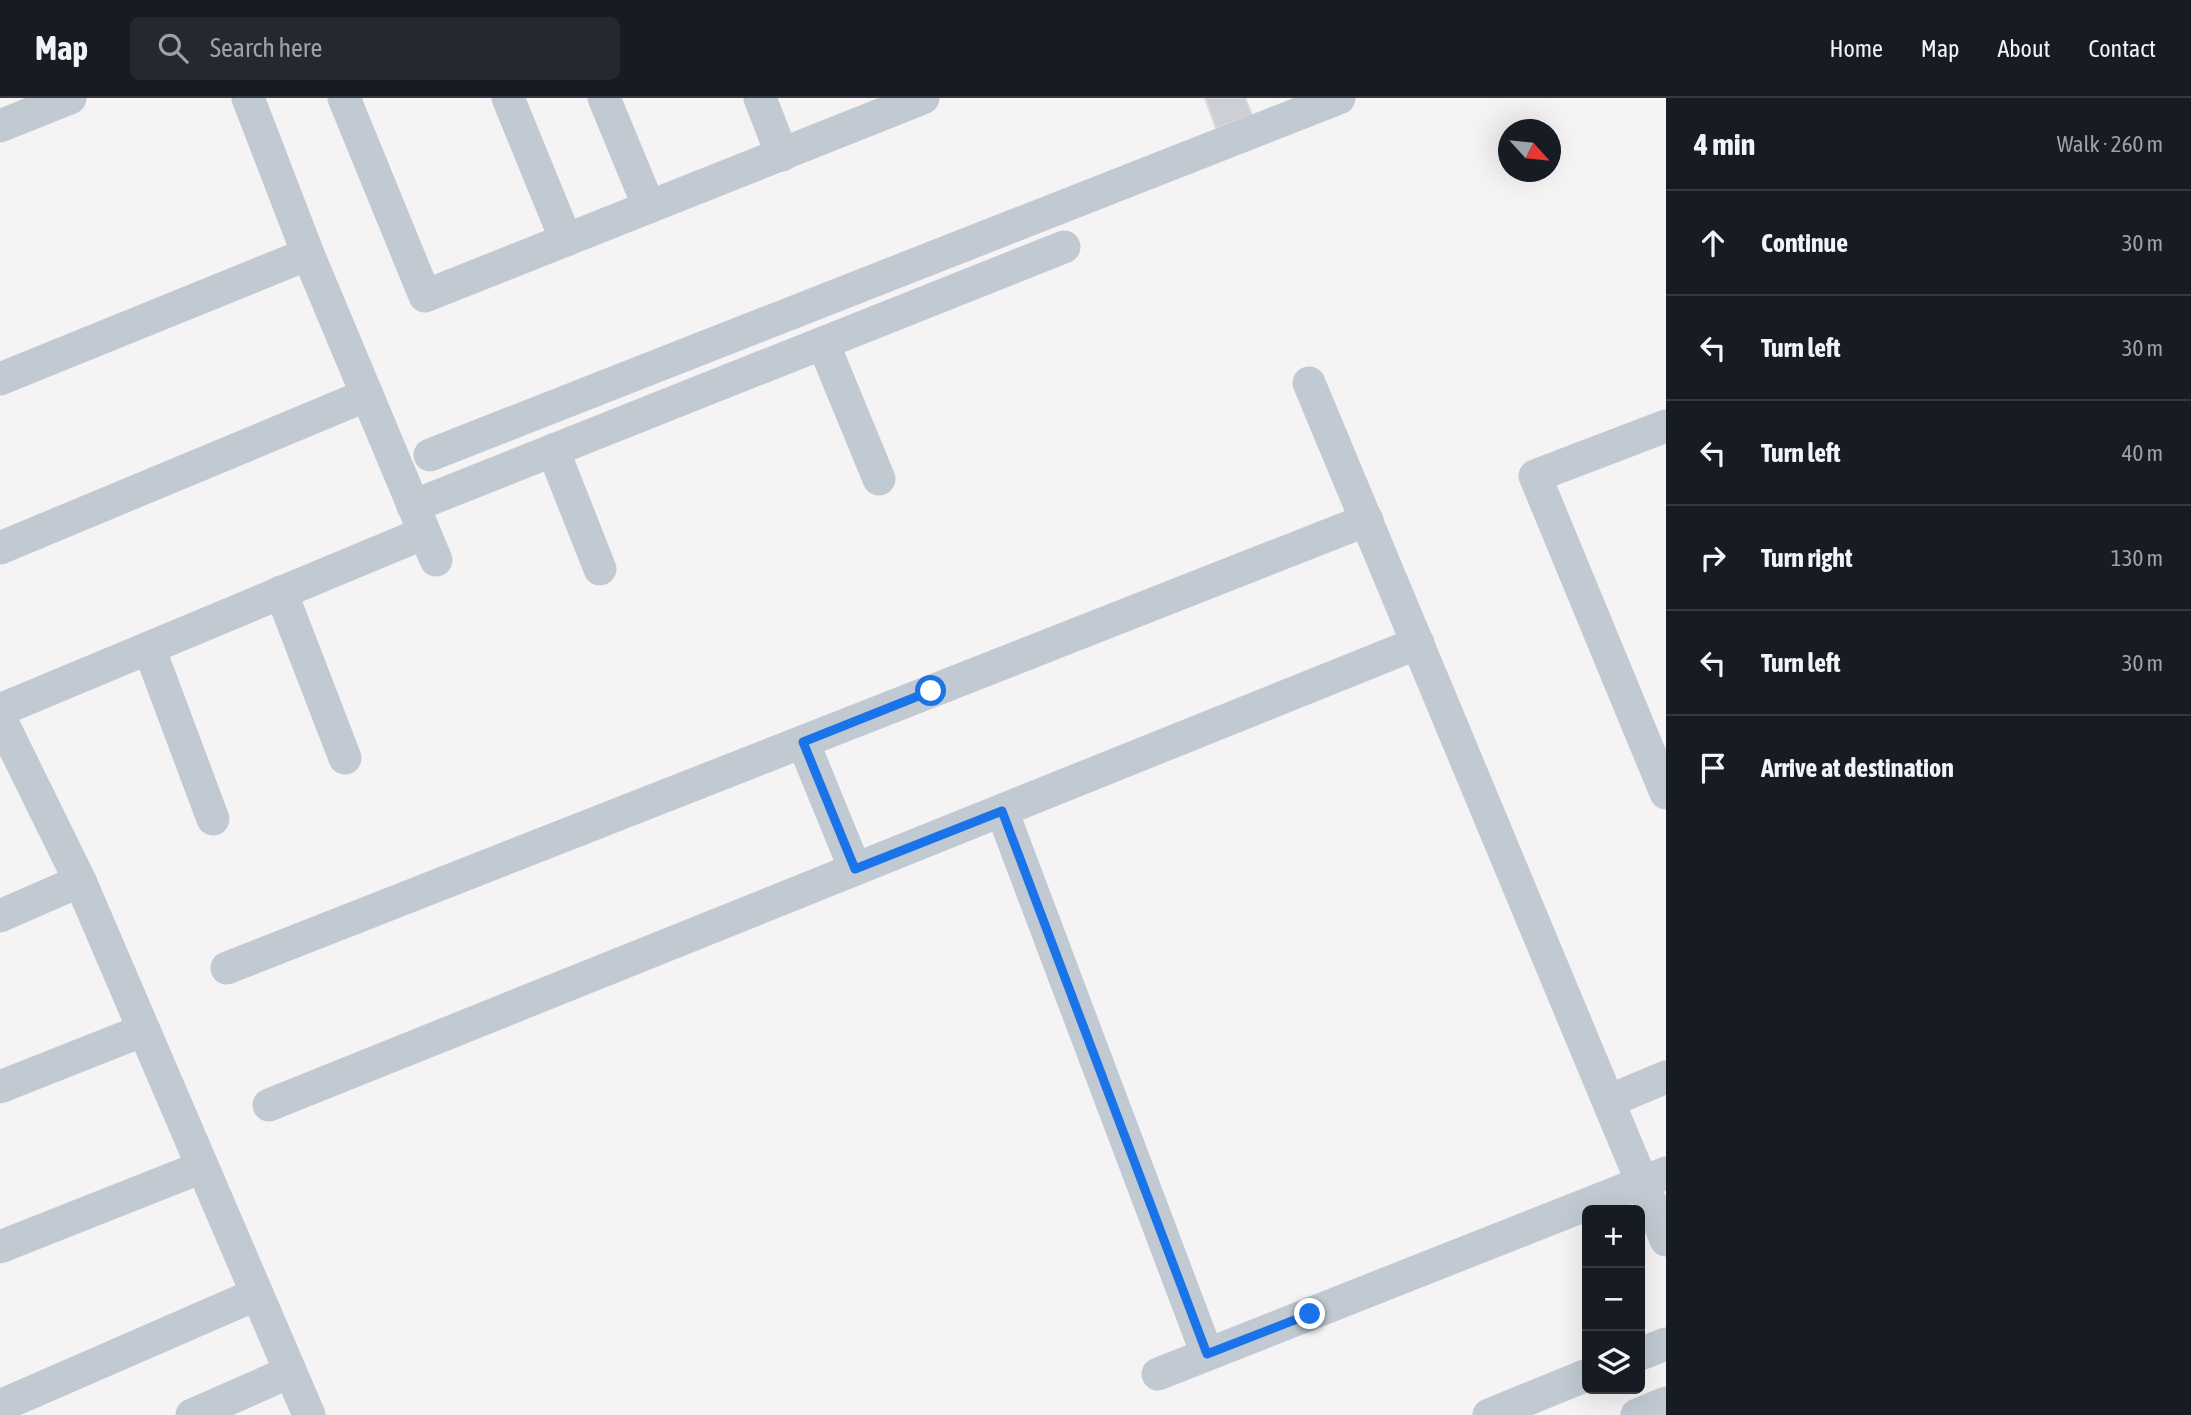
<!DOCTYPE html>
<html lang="en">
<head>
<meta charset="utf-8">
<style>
	:root { --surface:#171b24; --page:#242831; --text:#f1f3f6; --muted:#9ea1a6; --line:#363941 }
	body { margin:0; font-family:"Asap Condensed",sans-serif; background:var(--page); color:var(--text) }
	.controls { position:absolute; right:21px; bottom:21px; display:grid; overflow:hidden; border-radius:10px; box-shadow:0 7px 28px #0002 }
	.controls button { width:63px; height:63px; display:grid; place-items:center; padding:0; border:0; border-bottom:2px solid var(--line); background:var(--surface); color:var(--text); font:35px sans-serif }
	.compass { position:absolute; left:1498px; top:21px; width:63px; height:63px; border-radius:50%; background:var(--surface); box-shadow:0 7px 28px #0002; rotate:117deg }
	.stop { position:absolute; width:21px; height:21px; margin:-16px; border:5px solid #1a73e8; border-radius:50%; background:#fff }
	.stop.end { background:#1a73e8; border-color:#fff; box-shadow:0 2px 7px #0008 }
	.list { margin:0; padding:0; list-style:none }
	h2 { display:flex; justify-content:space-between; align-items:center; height:91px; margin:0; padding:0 28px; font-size:30px }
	h2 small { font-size:23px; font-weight:400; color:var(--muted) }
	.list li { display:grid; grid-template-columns:46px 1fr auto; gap:21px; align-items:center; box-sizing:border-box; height:105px; padding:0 28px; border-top:2px solid var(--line) }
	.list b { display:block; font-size:26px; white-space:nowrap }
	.list em { font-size:23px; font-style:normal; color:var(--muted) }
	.icon { flex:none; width:38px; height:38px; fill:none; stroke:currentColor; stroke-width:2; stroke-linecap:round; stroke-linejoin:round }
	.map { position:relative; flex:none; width:1666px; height:1317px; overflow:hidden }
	header { display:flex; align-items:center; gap:42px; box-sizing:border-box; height:98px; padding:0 35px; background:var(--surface); border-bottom:2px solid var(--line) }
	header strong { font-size:33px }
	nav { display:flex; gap:38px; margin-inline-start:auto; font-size:24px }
	.search { width:490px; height:63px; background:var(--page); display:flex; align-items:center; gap:18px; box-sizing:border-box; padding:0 24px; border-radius:10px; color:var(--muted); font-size:26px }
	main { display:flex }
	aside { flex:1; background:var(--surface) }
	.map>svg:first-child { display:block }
	.building { fill:#cdcfd5; stroke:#d7d9de; stroke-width:2 }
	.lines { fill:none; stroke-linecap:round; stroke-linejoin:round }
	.minor { stroke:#c1cad2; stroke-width:33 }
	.route { stroke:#1a73e8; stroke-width:9 }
</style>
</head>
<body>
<header>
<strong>Map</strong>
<div class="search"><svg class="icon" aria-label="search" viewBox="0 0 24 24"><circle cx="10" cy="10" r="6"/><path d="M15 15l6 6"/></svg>Search here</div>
<nav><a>Home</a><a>Map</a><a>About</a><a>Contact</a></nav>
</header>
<main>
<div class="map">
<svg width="1666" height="1317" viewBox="0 0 1666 1317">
	<rect width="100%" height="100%" fill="#f5f3f3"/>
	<path class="building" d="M1205,0H1245L1252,17L1216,30Z"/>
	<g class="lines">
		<g class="minor">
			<path d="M248,0L308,156L436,462"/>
			<path d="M344,0L425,198L923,0"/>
			<path d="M508,0L566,142"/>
			<path d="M604,0L649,109"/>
			<path d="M760,0L782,57"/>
			<path d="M0,28L70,0"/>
			<path d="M823,245L879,381"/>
			<path d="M0,281L308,156"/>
			<path d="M1309,285L1666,1142"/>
			<path d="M1666,328L1535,378L1666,695"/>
			<path d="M553,352L600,471"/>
			<path d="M430,357L1339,0"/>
			<path d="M413,408L1064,149"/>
			<path d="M0,450L367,297"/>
			<path d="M281,494L345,660"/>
			<path d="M149,550L213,721"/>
			<path d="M0,612L424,435"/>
			<path d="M0,620L80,783L309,1317"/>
			<path d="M803,644L855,771"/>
			<path d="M1002,713L1207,1256"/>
			<path d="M0,818L80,783"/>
			<path d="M227,870L1367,422"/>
			<path d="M0,989L144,932"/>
			<path d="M1609,1003L1666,979"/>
			<path d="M269,1007L1418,545"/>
			<path d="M0,1149L202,1069"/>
			<path d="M1640,1256L1666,1246"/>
			<path d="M1158,1276L1666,1075"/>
			<path d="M0,1308L257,1196"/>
			<path d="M192,1317L290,1274"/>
			<path d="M1489,1317L1587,1277"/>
			<path d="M1637,1317L1666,1305"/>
		</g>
	</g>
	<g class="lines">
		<path class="route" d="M931,593L803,644L855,771L1002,713L1207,1256L1310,1216"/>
	</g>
</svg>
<div class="controls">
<button>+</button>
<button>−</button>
<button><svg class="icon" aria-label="layers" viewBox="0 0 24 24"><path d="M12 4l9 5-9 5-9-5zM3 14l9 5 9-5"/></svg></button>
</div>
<svg class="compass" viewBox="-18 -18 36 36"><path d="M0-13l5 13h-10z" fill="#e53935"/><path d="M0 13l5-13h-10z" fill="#9ea1a6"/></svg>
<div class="stop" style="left:931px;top:593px"></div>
<div class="stop end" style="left:1310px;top:1216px"></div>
</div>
<aside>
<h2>4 min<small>Walk · 260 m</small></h2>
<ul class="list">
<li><svg class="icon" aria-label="ahead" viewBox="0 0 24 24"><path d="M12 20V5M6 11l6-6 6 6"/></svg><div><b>Continue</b></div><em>30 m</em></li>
<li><svg class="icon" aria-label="left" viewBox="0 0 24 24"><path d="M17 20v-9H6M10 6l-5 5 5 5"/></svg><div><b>Turn left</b></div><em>30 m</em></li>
<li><svg class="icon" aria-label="left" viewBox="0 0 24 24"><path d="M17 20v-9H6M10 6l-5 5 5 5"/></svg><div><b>Turn left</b></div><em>40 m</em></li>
<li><svg class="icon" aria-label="right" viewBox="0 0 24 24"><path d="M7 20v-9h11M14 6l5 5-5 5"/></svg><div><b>Turn right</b></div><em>130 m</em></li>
<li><svg class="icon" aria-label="left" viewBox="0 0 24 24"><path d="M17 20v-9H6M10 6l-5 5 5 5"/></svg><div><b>Turn left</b></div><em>30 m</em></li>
<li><svg class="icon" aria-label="arrive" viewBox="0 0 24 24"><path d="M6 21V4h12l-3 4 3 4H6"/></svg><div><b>Arrive at destination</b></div></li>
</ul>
</aside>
</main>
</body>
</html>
